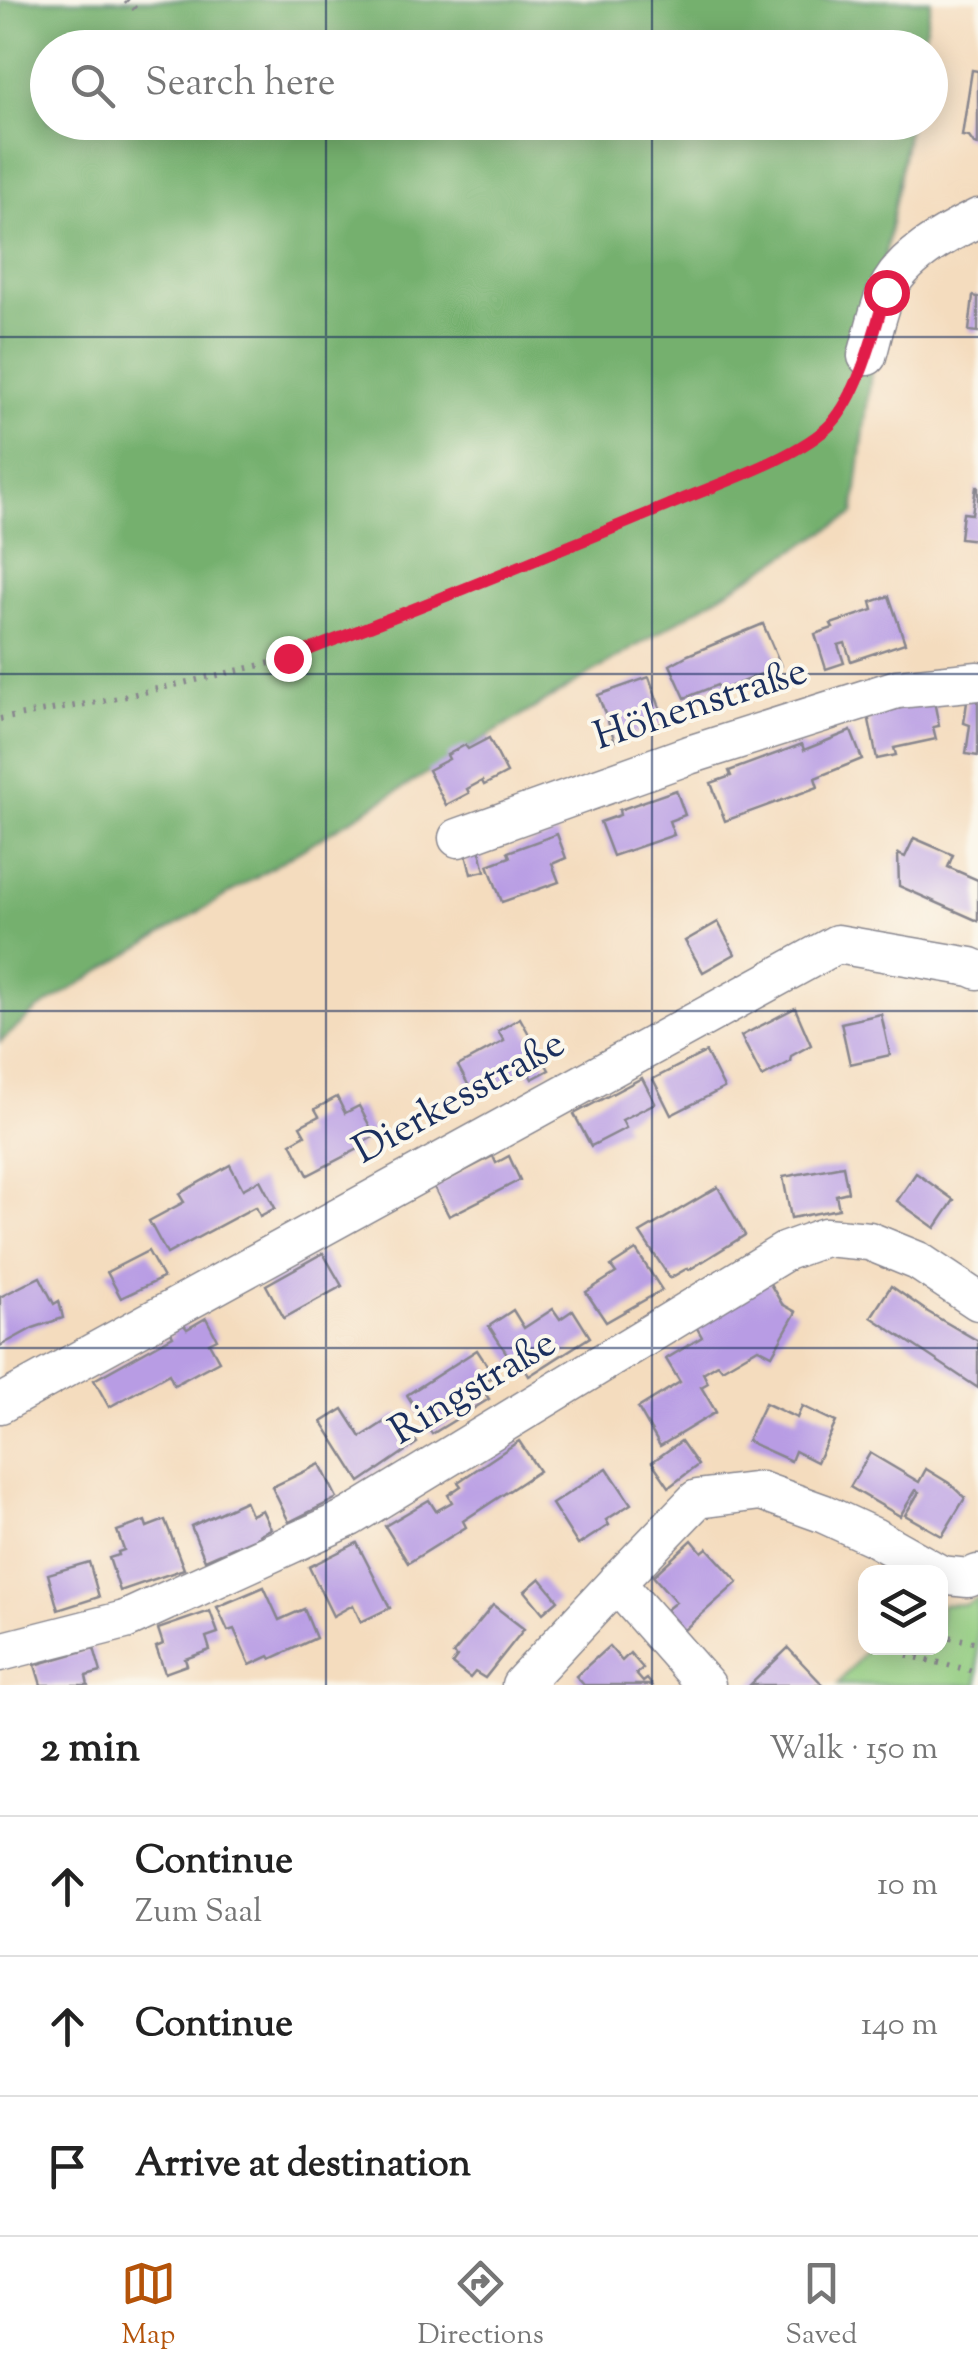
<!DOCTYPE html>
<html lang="en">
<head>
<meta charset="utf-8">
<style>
	:root { --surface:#fff; --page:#f6f6f6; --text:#222; --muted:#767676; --line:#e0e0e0; --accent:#b45309 }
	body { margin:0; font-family:"Sorts Mill Goudy",serif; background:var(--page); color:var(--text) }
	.controls { position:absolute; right:30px; bottom:30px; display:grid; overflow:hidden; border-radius:20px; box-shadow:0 5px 25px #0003 }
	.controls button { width:90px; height:90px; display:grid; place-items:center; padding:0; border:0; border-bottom:2px solid var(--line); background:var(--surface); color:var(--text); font:50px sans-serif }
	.stop { position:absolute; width:30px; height:30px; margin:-22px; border:8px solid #e11d48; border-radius:50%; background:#fff }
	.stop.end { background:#e11d48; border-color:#fff; box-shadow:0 2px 10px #0008 }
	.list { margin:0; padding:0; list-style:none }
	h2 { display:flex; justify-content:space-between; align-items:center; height:130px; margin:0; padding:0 40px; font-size:42px }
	h2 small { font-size:32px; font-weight:400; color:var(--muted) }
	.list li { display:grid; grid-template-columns:65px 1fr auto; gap:30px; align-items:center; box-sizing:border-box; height:140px; padding:0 40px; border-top:2px solid var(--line) }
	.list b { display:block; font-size:38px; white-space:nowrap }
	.list p { margin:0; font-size:32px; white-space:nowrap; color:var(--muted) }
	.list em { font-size:32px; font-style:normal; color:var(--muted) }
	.icon { flex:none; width:55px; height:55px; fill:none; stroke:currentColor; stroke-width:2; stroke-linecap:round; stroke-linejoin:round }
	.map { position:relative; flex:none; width:978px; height:1685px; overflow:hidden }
	.search { position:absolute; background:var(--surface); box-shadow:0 5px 25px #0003; left:30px; right:30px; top:30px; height:110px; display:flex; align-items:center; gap:25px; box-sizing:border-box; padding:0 35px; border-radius:55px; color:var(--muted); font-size:38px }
	.sheet { height:550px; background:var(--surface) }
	nav { display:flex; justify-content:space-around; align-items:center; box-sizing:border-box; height:140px; border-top:2px solid var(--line); background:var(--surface); font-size:28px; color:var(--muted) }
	nav a { display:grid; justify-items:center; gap:5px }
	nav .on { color:var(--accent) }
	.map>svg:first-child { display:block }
	.green { fill:#92cc80; stroke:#567e6f; stroke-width:2.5 }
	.forest { fill:#75b06e; stroke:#487066; stroke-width:2.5 }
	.building { fill:#b89ce4 }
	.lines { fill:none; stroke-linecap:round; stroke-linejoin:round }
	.minor-casing { stroke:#88868e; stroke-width:41 }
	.path { stroke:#88868e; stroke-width:6; stroke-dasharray:2.5 8; stroke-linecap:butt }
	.minor { stroke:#fff; stroke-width:38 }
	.route { stroke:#e11d48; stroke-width:12 }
	.grid { fill:none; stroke:#1b2f5e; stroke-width:2.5; stroke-opacity:0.55 }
	.labels { text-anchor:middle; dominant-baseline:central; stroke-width:8; stroke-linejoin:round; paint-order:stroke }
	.street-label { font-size:40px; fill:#1b2f5e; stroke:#fbf7ec }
</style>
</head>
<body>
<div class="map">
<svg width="978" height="1685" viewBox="0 0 978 1685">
	<rect width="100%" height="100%" fill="#fbf7ec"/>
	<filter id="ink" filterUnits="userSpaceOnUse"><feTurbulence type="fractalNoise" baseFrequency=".01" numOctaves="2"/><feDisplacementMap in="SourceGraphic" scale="20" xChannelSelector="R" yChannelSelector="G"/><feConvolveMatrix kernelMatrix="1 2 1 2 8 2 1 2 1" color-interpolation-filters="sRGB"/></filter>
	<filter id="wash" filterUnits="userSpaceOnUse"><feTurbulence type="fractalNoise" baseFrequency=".0048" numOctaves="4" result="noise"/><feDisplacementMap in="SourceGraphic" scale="40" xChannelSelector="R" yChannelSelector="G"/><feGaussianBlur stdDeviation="2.25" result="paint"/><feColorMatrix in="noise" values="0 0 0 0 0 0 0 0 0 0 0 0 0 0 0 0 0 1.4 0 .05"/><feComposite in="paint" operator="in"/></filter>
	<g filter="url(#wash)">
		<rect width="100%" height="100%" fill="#f4dcbe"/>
		<path class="green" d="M978,1598V1685H837L868,1648H940L941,1605L967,1604Z"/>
		<path class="forest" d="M0,0H931L922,47L48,48V122L909,123L884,262L854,514L37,1010L0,1042Z"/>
		<g id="blocks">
			<g class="building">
				<path d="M972,70L978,71V145L974,144L969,137L962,136Z"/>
				<path d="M973,296L978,297V332L969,331Z"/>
				<path d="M976,487H978V540L960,538L963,513L972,514Z"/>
				<path d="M889,596L905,643L851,661L845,643L838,645L844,663L826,669L815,634L833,628L831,624L873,610L871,602Z"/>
				<path d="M763,624L781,666L720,691L717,685L685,698L670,665L688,655Z"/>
				<path d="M649,677L665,722L615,741L598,695Z"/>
				<path d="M968,695L978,697V756L966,754L970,725L964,723Z"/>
				<path d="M934,701L939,726L933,727L936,739L894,748L896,755L877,759L868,715Z"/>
				<path d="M851,731L862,759L815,778L818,787L725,821L711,783L731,776L729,771L802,744L804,750Z"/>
				<path d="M489,738L507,773L484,785L482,781L467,789L469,793L446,805L428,770L449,759L447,755L465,745L468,749Z"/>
				<path d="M676,790L685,815L669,821L674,835L613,856L600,822L620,815L619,810Z"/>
				<path d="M557,834L566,858L552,864L559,882L502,902L488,865L510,857L508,852Z"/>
				<path d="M914,838L953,855L948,867L978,880V921L899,886L898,854L905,857Z"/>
				<path d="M478,843L485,871L471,874L464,846Z"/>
				<path d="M718,922L735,954L703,972L685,941Z"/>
				<path d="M795,1008L811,1045L791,1056L790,1062L762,1077L741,1036Z"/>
				<path d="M881,1014L890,1055L850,1064L841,1023Z"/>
				<path d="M520,1018L549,1070L532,1079L527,1070L476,1099L458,1066L504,1041L498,1031Z"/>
				<path d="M706,1052L724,1088L671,1115L653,1079Z"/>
				<path d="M642,1078L655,1103L622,1120L626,1128L591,1146L574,1114Z"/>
				<path d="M337,1097L345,1113L359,1106L375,1136L358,1145L360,1148L308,1175L291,1143L305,1135L300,1126L319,1116L315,1109Z"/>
				<path d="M493,1156L496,1163L509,1156L520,1180L449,1216L434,1187Z"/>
				<path d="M230,1165L243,1189L260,1180L275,1208L260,1216L256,1207L253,1208L167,1254L149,1221L184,1202L179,1194Z"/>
				<path d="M843,1166L848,1192L836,1195L839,1209L791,1218L783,1177Z"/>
				<path d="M916,1173L954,1200L935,1228L897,1201Z"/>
				<path d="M718,1187L745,1235L689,1270L688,1268L670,1278L640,1233Z"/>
				<path d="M636,1250L662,1290L606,1322L586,1292L616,1273L611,1266Z"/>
				<path d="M148,1251L163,1278L121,1298L107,1272Z"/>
				<path d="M323,1253L342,1286L284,1318L266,1285Z"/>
				<path d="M40,1277L54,1304L59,1301L63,1318L33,1328L0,1346V1297Z"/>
				<path d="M766,1277L782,1304L796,1312L772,1355L758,1348L722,1369L718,1364L703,1373L708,1383L701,1387L716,1412L660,1446L638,1408L680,1382L666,1359L702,1337L693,1321Z"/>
				<path d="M891,1286L928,1312L978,1341V1388L871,1317Z"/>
				<path d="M553,1309L560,1319L573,1310L590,1337L529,1376L524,1367L518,1371L489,1326L513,1310L524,1328Z"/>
				<path d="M206,1318L217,1339L209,1343L219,1361L174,1385L169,1374L109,1407L94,1380L173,1336L171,1332L184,1325L187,1329Z"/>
				<path d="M477,1350L494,1376L479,1385L489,1399L432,1434L407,1395Z"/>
				<path d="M765,1403L797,1418L802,1406L836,1422L817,1462L795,1451L791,1461L747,1441Z"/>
				<path d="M343,1409L361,1437L398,1413L417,1443L360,1482L322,1422Z"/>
				<path d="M519,1441L539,1471L463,1521L466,1527L408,1563L385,1526L429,1500L436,1511L452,1502L448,1495L461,1486L458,1482Z"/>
				<path d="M681,1441L698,1465L669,1487L652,1462Z"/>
				<path d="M870,1453L919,1482L926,1469L949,1483L965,1498L942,1536L905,1515L919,1492L916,1490L900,1516L850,1487Z"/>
				<path d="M320,1464L337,1498L289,1522L272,1487Z"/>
				<path d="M607,1468L631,1504L606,1520L609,1525L578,1545L552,1504Z"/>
				<path d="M245,1501L251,1515L262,1510L271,1529L260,1534L261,1536L205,1560L191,1526Z"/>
				<path d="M165,1520L184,1569L120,1591L109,1558L119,1555L118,1552L124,1550L117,1531L145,1521L147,1527Z"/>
				<path d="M692,1540L702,1552L707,1548L738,1582L684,1630L666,1610L676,1602L653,1576Z"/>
				<path d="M357,1543L390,1608L361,1622L353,1605L333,1616L309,1567Z"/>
				<path d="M89,1562L99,1597L58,1610L48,1574Z"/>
				<path d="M540,1578L558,1600L543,1613L525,1591Z"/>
				<path d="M264,1587L279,1620L304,1609L316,1638L271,1659L269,1656L250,1665L234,1629L228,1631L217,1607Z"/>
				<path d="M493,1605L524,1629L485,1678L475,1672L470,1678L452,1664L457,1657L453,1654Z"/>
				<path d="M210,1611L218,1633L206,1637L210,1650L185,1659L187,1665L165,1673L156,1647L163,1644L158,1629Z"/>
				<path d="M609,1646L622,1661L630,1653L643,1668L636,1674L643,1682L647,1679L652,1685H584L576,1676Z"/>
				<path d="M94,1648L101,1672L86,1676L88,1685H41L35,1665Z"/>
				<path d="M788,1648L823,1685H750Z"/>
			</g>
		</g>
	</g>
	<g filter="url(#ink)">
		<use href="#blocks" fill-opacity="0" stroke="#88868e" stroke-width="2.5"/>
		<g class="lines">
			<defs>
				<g id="minor">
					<path d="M867,356C873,336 877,312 886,293C901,258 945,234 978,218"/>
					<path d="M458,838L689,755L897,689L978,681"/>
					<path d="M0,1404L837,944L971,967L978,970"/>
					<path d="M940,1575L968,1578L978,1574"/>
					<path d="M616,1583L697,1499L761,1491L822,1513L874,1537L936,1572"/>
					<path d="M0,1652L125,1620L350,1517L786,1251L825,1237L869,1241L918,1261L978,1301"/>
					<path d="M521,1685L616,1583L706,1685"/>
				</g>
			</defs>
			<use href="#minor" class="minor-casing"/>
			<g class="path">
				<path d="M126,0L135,9"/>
				<path d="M0,719L109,700L288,659L498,577L753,469L809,442L832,422L854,383"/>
				<path d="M940,1635L978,1643"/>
				<path d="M907,1655L973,1671L978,1670"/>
			</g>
			<use href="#minor" class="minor"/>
		</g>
	</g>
	<g class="lines" filter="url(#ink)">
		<path class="route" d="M288,658C418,608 547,556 676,502C718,484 801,456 831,424C860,392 874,332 886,292"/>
	</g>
	<path class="grid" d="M326,0V48M652,0V48M326,122V1685M652,122V1685M0,337H978M0,674H978M0,1011H978M0,1348H978"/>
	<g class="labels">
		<g class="street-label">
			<text transform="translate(701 706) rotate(-18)">Höhenstraße</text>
			<text transform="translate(460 1099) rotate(-29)">Dierkesstraße</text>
			<text transform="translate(474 1389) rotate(-31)">Ringstraße</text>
		</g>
	</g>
</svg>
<div class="controls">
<button><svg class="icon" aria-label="layers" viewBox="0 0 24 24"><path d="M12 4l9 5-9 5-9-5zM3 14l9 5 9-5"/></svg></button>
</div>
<div class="stop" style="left:886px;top:292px"></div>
<div class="stop end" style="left:288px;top:658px"></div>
<div class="search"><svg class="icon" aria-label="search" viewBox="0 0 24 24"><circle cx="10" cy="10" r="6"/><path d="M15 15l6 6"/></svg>Search here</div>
</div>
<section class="sheet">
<h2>2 min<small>Walk · 150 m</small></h2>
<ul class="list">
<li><svg class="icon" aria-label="ahead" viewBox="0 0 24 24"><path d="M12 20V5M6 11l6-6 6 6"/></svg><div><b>Continue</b><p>Zum Saal</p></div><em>10 m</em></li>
<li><svg class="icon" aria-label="ahead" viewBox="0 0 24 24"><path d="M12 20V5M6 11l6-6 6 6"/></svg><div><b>Continue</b></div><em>140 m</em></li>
<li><svg class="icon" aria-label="arrive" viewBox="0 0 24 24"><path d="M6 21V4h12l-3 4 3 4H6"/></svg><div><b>Arrive at destination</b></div></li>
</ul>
</section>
<nav>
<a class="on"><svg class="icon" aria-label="map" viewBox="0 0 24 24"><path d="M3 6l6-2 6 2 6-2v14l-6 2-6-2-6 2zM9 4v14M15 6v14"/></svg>Map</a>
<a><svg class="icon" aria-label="directions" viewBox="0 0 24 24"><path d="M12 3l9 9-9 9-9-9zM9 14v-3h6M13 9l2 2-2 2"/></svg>Directions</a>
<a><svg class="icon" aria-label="saved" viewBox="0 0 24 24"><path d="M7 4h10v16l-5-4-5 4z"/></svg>Saved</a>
</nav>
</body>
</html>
